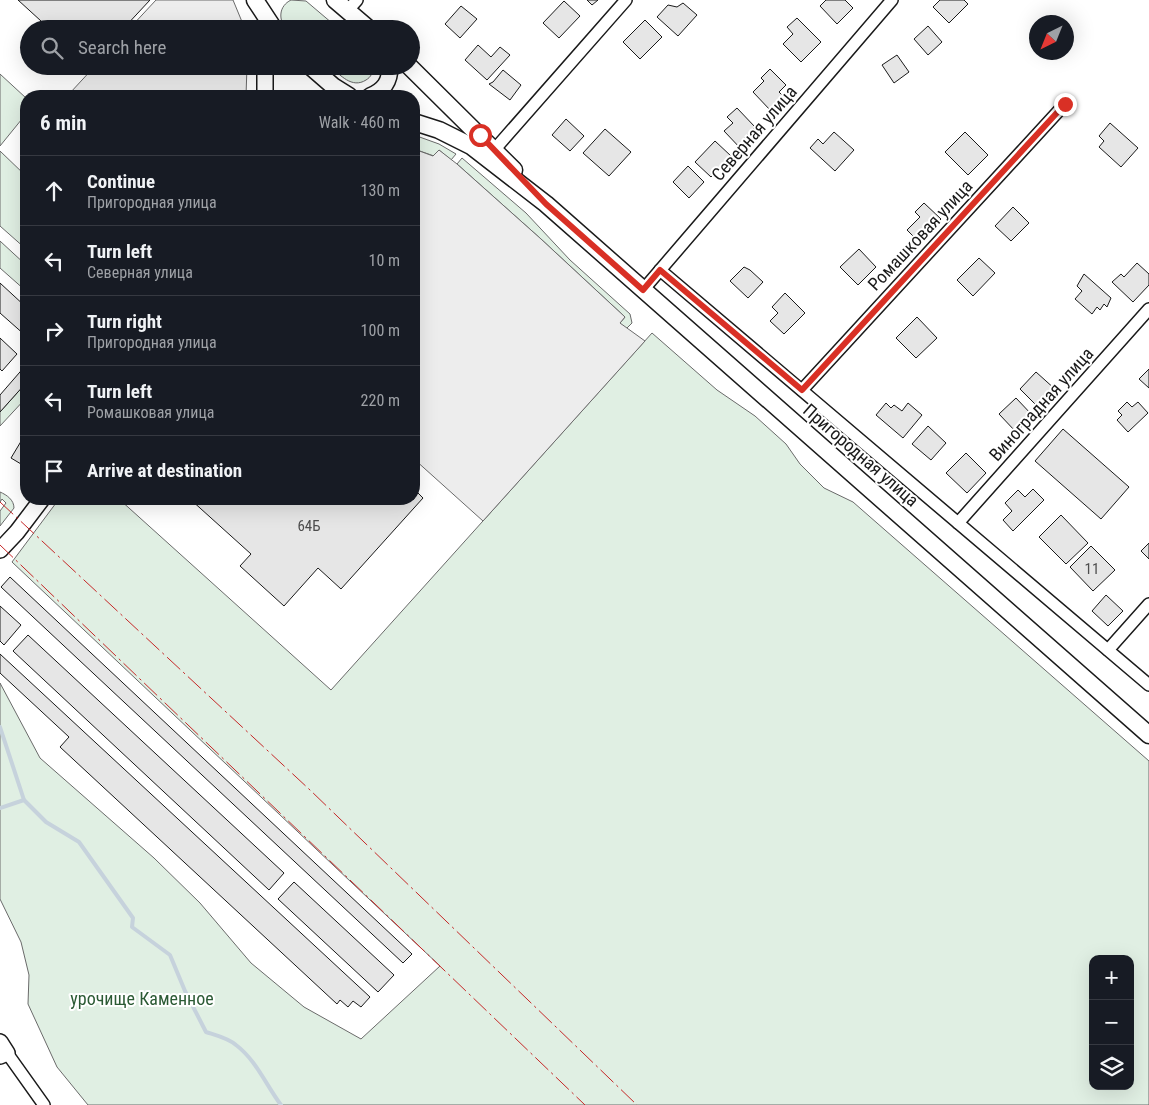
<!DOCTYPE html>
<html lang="en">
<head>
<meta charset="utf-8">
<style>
	:root { --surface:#171b24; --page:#242831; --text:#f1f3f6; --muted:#9ea1a6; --line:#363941 }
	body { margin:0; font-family:"Roboto Condensed",sans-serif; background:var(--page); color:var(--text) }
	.controls { position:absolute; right:15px; bottom:15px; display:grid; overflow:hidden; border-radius:10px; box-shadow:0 5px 20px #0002 }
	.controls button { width:45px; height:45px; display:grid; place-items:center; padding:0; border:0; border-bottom:1px solid var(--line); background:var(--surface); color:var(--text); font:25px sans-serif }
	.compass { position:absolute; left:1029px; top:15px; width:45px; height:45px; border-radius:50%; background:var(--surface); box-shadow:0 5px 20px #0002; rotate:223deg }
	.stop { position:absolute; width:15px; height:15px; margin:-11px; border:4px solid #d93025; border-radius:50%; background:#fff }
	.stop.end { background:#d93025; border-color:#fff; box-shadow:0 1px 5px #0008 }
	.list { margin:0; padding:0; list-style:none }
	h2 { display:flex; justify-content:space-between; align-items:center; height:65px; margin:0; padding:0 20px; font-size:21px }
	h2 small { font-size:16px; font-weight:400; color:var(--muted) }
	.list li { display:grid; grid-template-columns:32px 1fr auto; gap:15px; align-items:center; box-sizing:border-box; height:70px; padding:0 20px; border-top:1px solid var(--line) }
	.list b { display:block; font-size:19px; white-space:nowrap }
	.list p { margin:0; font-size:16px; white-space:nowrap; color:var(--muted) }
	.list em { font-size:16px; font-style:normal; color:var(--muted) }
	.icon { flex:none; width:28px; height:28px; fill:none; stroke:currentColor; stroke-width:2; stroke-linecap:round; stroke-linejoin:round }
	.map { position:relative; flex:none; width:1149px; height:1105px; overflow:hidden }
	.search { position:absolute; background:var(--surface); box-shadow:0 5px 20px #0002; left:20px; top:20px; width:400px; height:55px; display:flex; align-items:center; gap:12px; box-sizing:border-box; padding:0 18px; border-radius:28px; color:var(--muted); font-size:19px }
	.panel { position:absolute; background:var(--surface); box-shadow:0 5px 20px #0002; left:20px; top:90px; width:400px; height:415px; border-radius:20px }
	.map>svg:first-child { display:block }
	.green { fill:#e0efe3; stroke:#6a6a6a; fill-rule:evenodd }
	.parking { fill:#ededed; stroke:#6a6a6a }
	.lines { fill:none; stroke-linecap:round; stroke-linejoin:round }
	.stream { stroke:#c6d2dc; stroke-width:4 }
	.building { fill:#e6e6e6; stroke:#1a1a1a }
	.street-casing { stroke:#1a1a1a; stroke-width:14 }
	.secondary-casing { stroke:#1a1a1a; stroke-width:18 }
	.primary-casing { stroke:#1a1a1a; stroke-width:19 }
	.street { stroke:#fff; stroke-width:11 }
	.secondary { stroke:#fff; stroke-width:15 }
	.primary { stroke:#fff; stroke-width:16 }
	.power { stroke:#c62828; stroke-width:1; stroke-dasharray:18 4 2.5 4; stroke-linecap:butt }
	.route { stroke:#d93025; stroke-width:6 }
	.labels { text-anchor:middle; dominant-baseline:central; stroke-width:4; stroke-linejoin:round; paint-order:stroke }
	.number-label { font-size:15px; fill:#4d4d4d }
	.street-label { font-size:18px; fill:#1a1a1a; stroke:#fff }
	.park-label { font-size:18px; fill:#2b5a34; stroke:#fff }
</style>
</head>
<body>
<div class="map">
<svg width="1149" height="1105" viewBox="0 0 1149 1105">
	<rect width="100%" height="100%" fill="#fff"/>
	<g class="green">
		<path d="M291,0L306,1L339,29H286C278,19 279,6 291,0Z"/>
		<path d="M330,66H373C373,73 371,77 366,80C352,89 340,75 330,66Z"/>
		<path d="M0,74L26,98V114L0,146Z"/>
		<path d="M414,135L439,144L456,154L451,160L439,150L434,156L414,149Z"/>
		<path d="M0,151L26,176V249L0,226Z"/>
		<path d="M462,158L526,213L570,260L630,314L632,323L626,329L620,323L625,317L541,239L457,164Z"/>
		<path d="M0,241L26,265V291L0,268Z"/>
		<path d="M652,333L717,390L755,416L786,444L800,464L824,488L853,502L1149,761V1105H88L57,1067L28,1004L29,975L21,942L0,899V683L40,758L154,858L200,903L251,963L304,1007L361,1039L440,966L12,562L59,499H119L331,690ZM1093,959H1130V1086H1093Z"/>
		<path d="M26,383V398L0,426V412Z"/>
		<path d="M0,492C7,495 14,500 14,508L0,526V511L6,503L2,499L0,502Z"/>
	</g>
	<g class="parking">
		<path d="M156,0H233L245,29H129Z"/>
		<path d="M95,66H247L246,96H74L70,93Z"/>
		<path d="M414,149L433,156L439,150L457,164L541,239L625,317L620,323L645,341L483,521L414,459Z"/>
	</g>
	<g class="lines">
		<g class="stream">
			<path d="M0,727L24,800L46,822L79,842L133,918L132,927L170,955L185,991L206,1032C215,1035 228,1038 236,1045C256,1060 266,1085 281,1105"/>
			<path d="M0,808L24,800"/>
		</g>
	</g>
	<g class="building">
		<path d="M18,0H150L123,29H40L41,21Z"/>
		<path d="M587,0H598L592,5Z"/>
		<path d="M826,0H845L853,8L837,24L820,6Z"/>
		<path d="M940,0H964L968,4L949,23L933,7Z"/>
		<path d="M564,1L580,16L559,38L543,23Z"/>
		<path d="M683,3L697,15L678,36L657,17L668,5L677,7Z"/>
		<path d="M461,6L477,19L460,38L445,24Z"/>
		<path d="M797,18L821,42L801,62L783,44L793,34L787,27Z"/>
		<path d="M645,20L662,37L640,59L623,42Z"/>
		<path d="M928,26L942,42L928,55L914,39Z"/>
		<path d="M478,45L491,57L500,47L510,55L487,80L465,60Z"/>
		<path d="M897,55L909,72L894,83L882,65Z"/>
		<path d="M770,69L786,85L779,92L785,98L771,111L753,92L764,81L761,78Z"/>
		<path d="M503,70L521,85L510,100L489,84L493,82Z"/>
		<path d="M737,108L755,127L744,138L751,144L743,151L724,131L733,123L727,117Z"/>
		<path d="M566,119L584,136L570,151L552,135Z"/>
		<path d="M1110,123L1138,148L1121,167L1099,147L1104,141L1099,136Z"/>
		<path d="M605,129L631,152L609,176L583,153Z"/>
		<path d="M834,132L854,150L835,171L810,148L818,139L823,144Z"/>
		<path d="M965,132L988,155L968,175L945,152Z"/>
		<path d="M715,141L731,156L711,177L695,162Z"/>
		<path d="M688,166L704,182L689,198L673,182Z"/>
		<path d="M924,203L941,219L919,242L907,230L920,217L915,212Z"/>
		<path d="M1013,207L1029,223L1011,241L995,226Z"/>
		<path d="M859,249L876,267L858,285L840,267Z"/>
		<path d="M979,258L995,273L973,296L957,280Z"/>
		<path d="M1137,263L1149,274V285L1133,302L1112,282L1121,274L1124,277Z"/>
		<path d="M744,267L750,270L763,282L748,298L730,281Z"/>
		<path d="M1084,274L1111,298L1107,307L1104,304L1100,310L1097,307L1092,314L1075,299L1082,291L1077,286Z"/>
		<path d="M0,283L26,307V336L0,313Z"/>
		<path d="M785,293L805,313L784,334L770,321L778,313L772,307Z"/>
		<path d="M917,317L937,338L916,358L896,338Z"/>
		<path d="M0,338L17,354L2,371L0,369Z"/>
		<path d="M26,365V383L0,412V395Z"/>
		<path d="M1149,369V388L1139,379Z"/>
		<path d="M1036,372L1056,390L1039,408L1020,389Z"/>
		<path d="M1016,398L1033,416L1016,432L999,414Z"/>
		<path d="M1127,402L1132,407L1138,402L1148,413L1128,432L1117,420L1122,415L1118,411Z"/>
		<path d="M886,403L891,408L894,405L902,411L908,403L922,415L903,438L876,415Z"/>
		<path d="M928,426L946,443L931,460L912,444Z"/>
		<path d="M1063,429L1129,487L1101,519L1035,461Z"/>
		<path d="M26,433V455L21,464L11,458Z"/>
		<path d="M966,453L986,473L967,493L946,473Z"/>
		<path d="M414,489L423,498L341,589L318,568L284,606L240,566L251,554L190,499H414Z"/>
		<path d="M1033,489L1044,500L1013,531L1003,520L1012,511L1005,503L1018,490L1025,497Z"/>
		<path d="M1061,515L1088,543L1066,564L1039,537Z"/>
		<path d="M1149,543V559L1141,551Z"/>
		<path d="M1091,546L1115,570L1093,591L1070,567Z"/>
		<path d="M10,577L412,954L403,963L1,587Z"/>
		<path d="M1106,595L1123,611L1108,626L1092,611Z"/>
		<path d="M0,606L21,625L4,645L0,641Z"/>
		<path d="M28,635L284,873L269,890L13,651Z"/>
		<path d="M0,654L370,997L361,1007L353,1001L348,1007L340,1000L337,1004L60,747L69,737L0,673Z"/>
		<path d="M294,882L394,975L378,992L278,899Z"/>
	</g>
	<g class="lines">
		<defs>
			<g id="street">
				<path d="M348,10L357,0"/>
				<path d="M495,149L626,0"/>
				<path d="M660,270L1149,685"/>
				<path d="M643,290L892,0"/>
				<path d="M802,390L1065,104"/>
				<path d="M958,523L1149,309"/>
				<path d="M1108,650L1149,604"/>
				<path d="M7,1053L44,1105"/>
			</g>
			<g id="secondary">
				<path d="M265,96V66"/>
				<path d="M370,96C384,90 390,82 390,66"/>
				<path d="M0,550L17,532L42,499"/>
				<path d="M0,1042L7,1053L0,1056"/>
			</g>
			<g id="primary">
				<path d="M255,0L274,29"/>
				<path d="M335,0L369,29"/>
				<path d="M310,66L333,86L349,96"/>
				<path d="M409,66L514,170"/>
				<path d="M414,122L439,130L471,146L546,204L1149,735"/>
			</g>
		</defs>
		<use href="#street" class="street-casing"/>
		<use href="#secondary" class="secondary-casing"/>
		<use href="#primary" class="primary-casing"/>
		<use href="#street" class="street"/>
		<use href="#secondary" class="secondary"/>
		<use href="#primary" class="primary"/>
		<g class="power">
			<path d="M0,502L310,790L637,1105"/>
			<path d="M0,545L585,1105"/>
		</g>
	</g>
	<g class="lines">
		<path class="route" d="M480,135L546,204L643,290L660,270L802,390L1065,104"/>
	</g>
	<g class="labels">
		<g class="number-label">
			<text x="309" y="526">64Б</text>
			<text x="1092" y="569">11</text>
		</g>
		<g class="street-label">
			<text transform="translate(754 133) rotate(-49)">Северная улица</text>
			<text transform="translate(920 235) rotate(-47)">Ромашковая улица</text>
			<text transform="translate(1041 404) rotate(-48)">Виноградная улица</text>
			<text transform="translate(861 455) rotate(41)">Пригородная улица</text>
		</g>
		<g class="park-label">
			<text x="142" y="998">урочище Каменное</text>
		</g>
	</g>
</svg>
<div class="controls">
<button>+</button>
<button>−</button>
<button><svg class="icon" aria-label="layers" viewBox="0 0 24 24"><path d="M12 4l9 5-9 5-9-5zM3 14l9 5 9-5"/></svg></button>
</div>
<svg class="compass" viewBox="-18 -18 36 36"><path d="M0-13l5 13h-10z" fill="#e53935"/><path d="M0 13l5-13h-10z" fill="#9ea1a6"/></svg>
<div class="stop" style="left:480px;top:135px"></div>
<div class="stop end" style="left:1065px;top:104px"></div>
<div class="search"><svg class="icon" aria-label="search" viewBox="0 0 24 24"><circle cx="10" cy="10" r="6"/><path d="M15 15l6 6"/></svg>Search here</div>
<section class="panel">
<h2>6 min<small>Walk · 460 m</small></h2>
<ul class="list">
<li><svg class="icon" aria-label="ahead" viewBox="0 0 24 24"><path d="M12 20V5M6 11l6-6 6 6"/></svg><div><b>Continue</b><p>Пригородная улица</p></div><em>130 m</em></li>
<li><svg class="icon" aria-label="left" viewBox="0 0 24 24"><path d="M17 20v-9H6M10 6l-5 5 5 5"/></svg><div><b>Turn left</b><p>Северная улица</p></div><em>10 m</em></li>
<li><svg class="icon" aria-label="right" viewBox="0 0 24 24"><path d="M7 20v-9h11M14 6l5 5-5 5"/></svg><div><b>Turn right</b><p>Пригородная улица</p></div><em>100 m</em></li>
<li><svg class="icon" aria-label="left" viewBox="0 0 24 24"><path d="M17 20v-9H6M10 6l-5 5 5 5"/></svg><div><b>Turn left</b><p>Ромашковая улица</p></div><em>220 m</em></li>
<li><svg class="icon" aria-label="arrive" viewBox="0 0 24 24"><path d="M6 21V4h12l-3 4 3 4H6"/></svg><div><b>Arrive at destination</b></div></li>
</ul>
</section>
</div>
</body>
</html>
